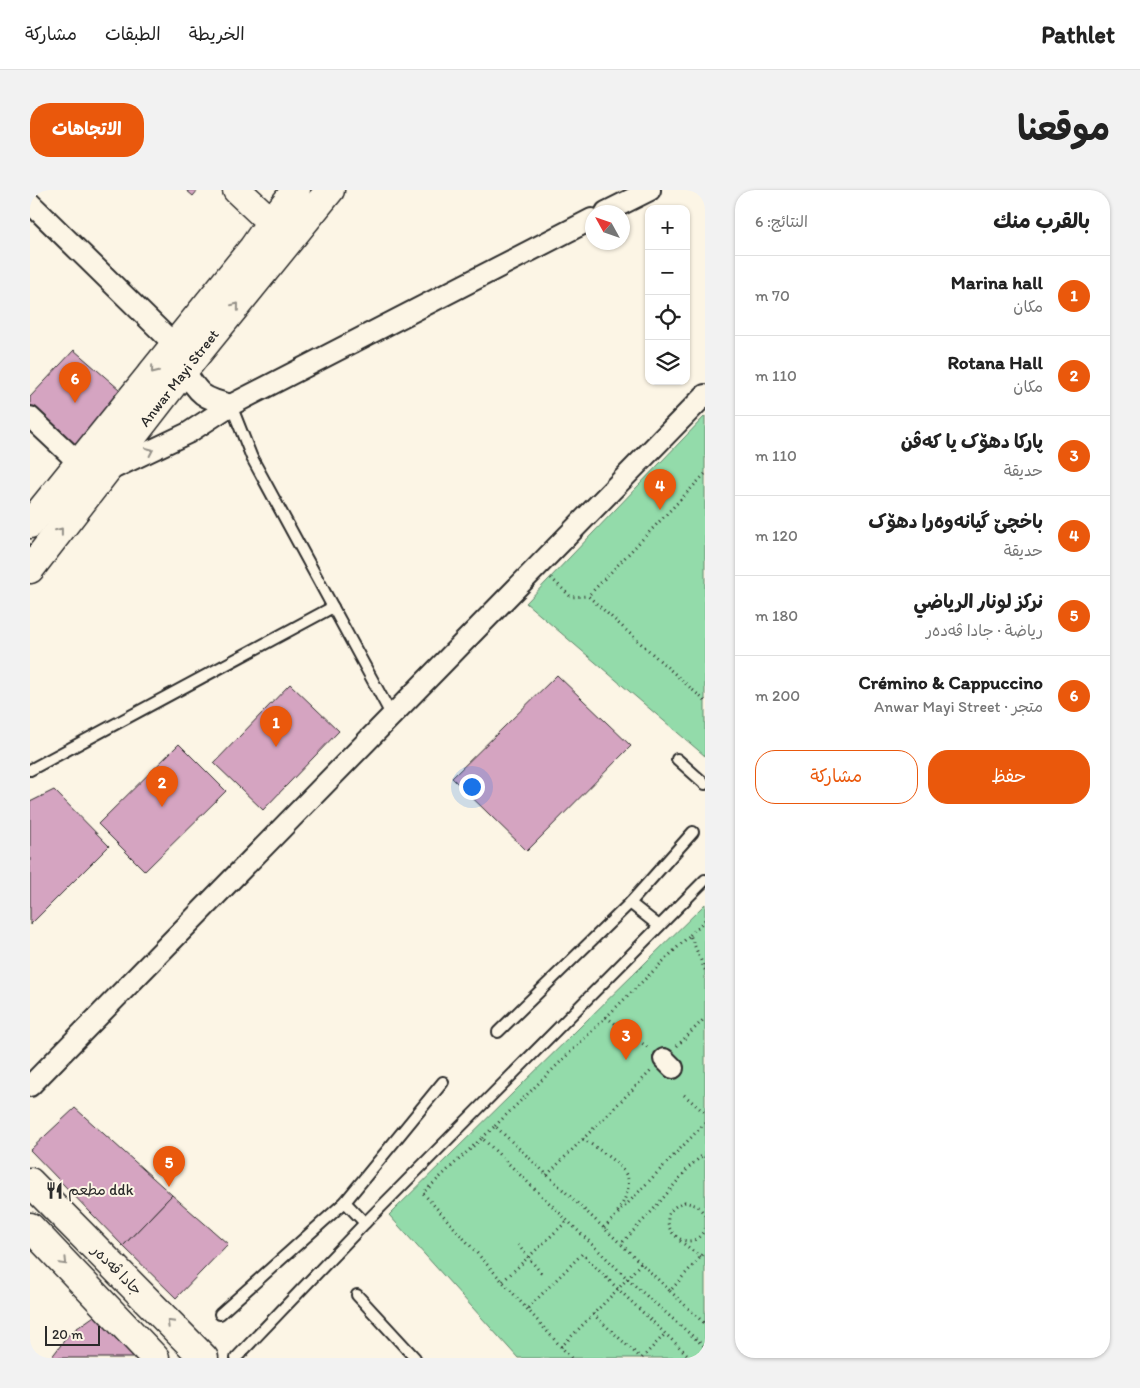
<!DOCTYPE html>
<html lang="ar">
<head>
<meta charset="utf-8">
<style>
	:root { --surface:#fff; --page:#f2f2f2; --text:#222; --muted:#767676; --line:#e0e0e0; --accent:#ea580c }
	body { margin:0; font-family:Itim,"Playpen Sans Arabic",sans-serif; background:var(--page); color:var(--text); direction:rtl }
	.controls { position:absolute; right:15px; top:15px; display:grid; overflow:hidden; border-radius:10px; box-shadow:0 1px 4px #0004 }
	.controls button { width:45px; height:45px; display:grid; place-items:center; padding:0; border:0; border-bottom:1px solid var(--line); background:var(--surface); color:var(--text); font:25px sans-serif }
	.compass { position:absolute; left:555px; top:15px; width:45px; height:45px; border-radius:50%; background:var(--surface); box-shadow:0 1px 4px #0004; rotate:310deg }
	.scale { position:absolute; left:15px; bottom:12px; width:55px; box-sizing:border-box; padding-left:5px; border:2px solid #2b2b2b; border-top:0; font-size:14px; line-height:18px; white-space:nowrap; color:#2b2b2b; -webkit-text-stroke:4px #fcf5e5; paint-order:stroke }
	.you { position:absolute; left:441px; top:596px; width:18px; height:18px; margin:-12px; border:4px solid #fff; border-radius:50%; background:#1a73e8; box-shadow:0 0 0 8px #1a73e833 }
	.badge { display:grid; place-items:center; width:32px; height:32px; border-radius:50%; background:var(--accent); color:#fff; font-size:16px; font-weight:700 }
	.pin { position:absolute; translate:-50% -41px; filter:drop-shadow(0 1px 2px #0008) }
	.pin::after { content:''; position:absolute; top:26px; width:18px; height:15px; background:inherit; clip-path:polygon(0 0,100% 0,50% 100%) }
	.list { margin:0; padding:0; list-style:none }
	h2 { display:flex; justify-content:space-between; align-items:center; height:65px; margin:0; padding:0 20px; font-size:21px }
	h2 small { font-size:16px; font-weight:400; color:var(--muted) }
	.list li { display:grid; grid-template-columns:32px 1fr auto; gap:15px; align-items:center; box-sizing:border-box; height:80px; padding:0 20px; border-top:1px solid var(--line) }
	.list b { display:block; font-size:19px; white-space:nowrap }
	.list p { margin:0; font-size:16px; white-space:nowrap; color:var(--muted) }
	.list em { font-size:16px; font-style:normal; color:var(--muted) }
	.actions { display:flex; gap:10px; padding:15px 20px }
	.actions a { flex:1; padding:11px 0; border:1px solid var(--accent); border-radius:20px; text-align:center; font-size:18px; color:var(--accent) }
	.actions .main { background:var(--accent); color:#fff }
	.icon { flex:none; width:28px; height:28px; fill:none; stroke:currentColor; stroke-width:2; stroke-linecap:round; stroke-linejoin:round }
	.map { position:relative; flex:none; width:675px; height:1168px; overflow:hidden; direction:ltr; border-radius:20px }
	header { display:flex; align-items:center; gap:30px; box-sizing:border-box; height:70px; padding:0 25px; background:var(--surface); border-bottom:1px solid var(--line) }
	header strong { font-size:24px }
	nav { display:flex; gap:28px; margin-inline-start:auto; font-size:18px }
	.intro { display:flex; align-items:center; justify-content:space-between; box-sizing:border-box; height:120px; padding:0 30px }
	h1 { margin:0; font-size:35px }
	.button { padding:12px 22px; border-radius:20px; background:var(--accent); color:#fff; font-size:18px; font-weight:700 }
	main { display:flex; gap:30px; padding:0 30px }
	aside { flex:1; background:var(--surface); border-radius:20px; box-shadow:0 1px 4px #0004 }
	.map>svg:first-child { display:block }
	.green { fill:#93dbaa; stroke:#5f836a }
	.building { fill:#d5a4c1; stroke:#2b2b2b }
	.lines { fill:none; stroke-linecap:round; stroke-linejoin:round }
	.lane-casing { stroke:#2b2b2b; stroke-width:14 }
	.street-casing { stroke:#2b2b2b; stroke-width:24 }
	.secondary-casing { stroke:#2b2b2b; stroke-width:31 }
	.primary-casing { stroke:#2b2b2b; stroke-width:31 }
	.path { stroke:#2b2b2b; stroke-width:3; stroke-dasharray:1 4; stroke-linecap:butt }
	.lane { stroke:#fcf5e5; stroke-width:10 }
	.street { stroke:#fcf5e5; stroke-width:20 }
	.secondary { stroke:#fcf5e5; stroke-width:28 }
	.primary { stroke:#fcf5e5; stroke-width:28 }
	.oneway { stroke:#949088 }
	.labels { text-anchor:middle; dominant-baseline:central; stroke-width:4; stroke-linejoin:round; paint-order:stroke }
	.street-label { font-size:15px; fill:#2b2b2b; stroke:#fcf5e5 }
	.poi-label { font-size:15px; fill:#2b2b2b; stroke:#fcf5e5; text-anchor:start }
</style>
</head>
<body>
<header>
<strong>Pathlet</strong>
<nav><a>الخريطة</a><a>الطبقات</a><a>مشاركة</a></nav>
</header>
<div class="intro"><h1>موقعنا</h1><a class="button">الاتجاهات</a></div>
<main>
<aside>
<h2>بالقرب منك<small>النتائج: 6</small></h2>
<ul class="list">
<li><span class="badge">1</span><div><b>Marina hall</b><p>مكان</p></div><em>70 m</em></li>
<li><span class="badge">2</span><div><b>Rotana Hall</b><p>مكان</p></div><em>110 m</em></li>
<li><span class="badge">3</span><div><b>پاركا دهۆک يا كەڤن</b><p>حديقة</p></div><em>110 m</em></li>
<li><span class="badge">4</span><div><b>باخچێ گیانه‌وه‌را دهۆک</b><p>حديقة</p></div><em>120 m</em></li>
<li><span class="badge">5</span><div><b>نركز لونار الرياضي</b><p>رياضة · جادا ڤەدەر</p></div><em>180 m</em></li>
<li><span class="badge">6</span><div><b>Crémino &amp; Cappuccino</b><p>متجر · Anwar Mayi Street</p></div><em>200 m</em></li>
</ul>
<div class="actions"><a class="main">حفظ</a><a>مشاركة</a></div>
</aside>
<div class="map">
<svg width="675" height="1168" viewBox="0 0 675 1168">
	<rect width="100%" height="100%" fill="#fcf5e5"/>
	<filter id="ink" filterUnits="userSpaceOnUse"><feTurbulence type="fractalNoise" baseFrequency=".02" numOctaves="2"/><feDisplacementMap in="SourceGraphic" scale="10" xChannelSelector="R" yChannelSelector="G"/><feConvolveMatrix kernelMatrix="1 2 1 2 8 2 1 2 1" color-interpolation-filters="sRGB"/></filter>
	<g filter="url(#ink)">
		<g class="green">
			<path d="M675,226V566L496,413Z"/>
			<path d="M675,714V1168H488L359,1025Z"/>
		</g>
		<g class="building">
			<path d="M156,0H168L163,6Z"/>
			<path d="M44,160L97,206L48,267L0,220V207Z"/>
			<path d="M527,485L601,556L497,661L422,588Z"/>
			<path d="M260,494L309,541L233,620L184,573Z"/>
			<path d="M149,554L196,601L115,681L68,634Z"/>
			<path d="M24,600L79,656L0,735V612Z"/>
			<path d="M45,918L142,1005L93,1056L0,960Z"/>
			<path d="M142,1005L198,1054L146,1108L93,1056Z"/>
			<path d="M67,1124L109,1168H21L40,1143Z"/>
		</g>
		<g class="lines">
			<defs>
				<g id="lane">
					<path d="M201,215L222,268L362,526"/>
					<path d="M647,569L675,594"/>
					<path d="M0,580L303,417"/>
					<path d="M600,713L629,736"/>
					<path d="M468,842L600,713L663,642"/>
					<path d="M315,1012L335,1033"/>
					<path d="M327,1105L385,1168"/>
					<path d="M190,1124L315,1012L413,892"/>
					<path d="M206,1168L335,1033L675,690"/>
				</g>
				<g id="street">
					<path d="M0,13L145,155"/>
					<path d="M576,22L620,0"/>
					<path d="M154,180C170,205 172,208 201,215"/>
					<path d="M0,227L49,273"/>
					<path d="M78,281L158,243L201,215L562,29"/>
					<path d="M634,869L643,878"/>
					<path d="M0,896L675,205"/>
				</g>
				<g id="secondary">
					<path d="M207,0L241,32"/>
					<path d="M0,992L174,1168"/>
					<path d="M0,1037L125,1168"/>
				</g>
				<g id="primary">
					<path d="M0,334L223,58L241,32L266,0"/>
					<path d="M0,379L154,180L300,0"/>
				</g>
			</defs>
			<use href="#lane" class="lane-casing"/>
			<use href="#street" class="street-casing"/>
			<use href="#secondary" class="secondary-casing"/>
			<use href="#primary" class="primary-casing"/>
			<g class="path">
				<path d="M675,284L558,406L675,511"/>
				<path d="M521,388L541,407L558,406"/>
				<path d="M660,745L675,730"/>
				<path d="M576,827L620,859"/>
				<path d="M647,856L675,828"/>
				<path d="M654,905L675,923"/>
				<path d="M465,936L660,745L675,780"/>
				<path d="M452,948L465,936L591,1054"/>
				<path d="M553,949C564,956 595,976 598,989C600,1001 593,1013 587,1023"/>
				<path d="M675,967L673,965L660,976L623,1020L591,1054L640,1101L675,1062"/>
				<path d="M517,985L621,881"/>
				<path d="M675,1025L668,1016L655,1012C614,1025 657,1073 675,1039"/>
				<path d="M574,1038L675,933"/>
				<path d="M650,1051L671,1067"/>
				<path d="M488,1055L512,1084"/>
				<path d="M473,1091L537,1031"/>
				<path d="M640,1101L675,1134"/>
				<path d="M498,1118L552,1064L588,1099L611,1073"/>
				<path d="M563,1124L611,1168"/>
				<path d="M531,1157L588,1099L661,1168"/>
				<path d="M541,1168L393,1003L452,948L603,1094L675,1157"/>
				<path d="M612,1168L635,1144"/>
			</g>
			<use href="#lane" class="lane"/>
			<use href="#street" class="street"/>
			<use href="#secondary" class="secondary"/>
			<use href="#primary" class="primary"/>
		</g>
		<defs><path id="oneway-chevron" d="M-2-3.5L2.5 0L-2 3.5" fill="none" stroke-width="1.6" stroke-linecap="round" stroke-linejoin="round" transform="scale(1.25)"/></defs>
		<g class="oneway">
			<use href="#oneway-chevron" transform="translate(206 116) rotate(-51)"/>
			<use href="#oneway-chevron" transform="translate(124 180) rotate(129)"/>
			<use href="#oneway-chevron" transform="translate(120 261) rotate(-25)"/>
			<use href="#oneway-chevron" transform="translate(30 341) rotate(-52)"/>
			<use href="#oneway-chevron" transform="translate(34 1072) rotate(46)"/>
			<use href="#oneway-chevron" transform="translate(140 1133) rotate(-135)"/>
		</g>
	</g>
	<defs>
		<symbol id="restaurant-bare" viewBox="-9 -9 18 18"><path d="M-5-6h1v4h1v-4h1v4h1v-4h1v5L-1.5 .5V6h-2V.5L-5-1ZM5-6V6H3V1.5H1.5Q1.5-4 5-6Z" fill="#2b2b2b" stroke="#fcf5e5" stroke-width="2.5" paint-order="stroke"/></symbol>
	</defs>
	<g fill-rule="evenodd">
		<use href="#restaurant-bare" x="12" y="988" width="25" height="25"/>
	</g>
	<g class="labels">
		<g class="street-label">
			<text transform="translate(149 188) rotate(-52)">Anwar Mayi Street</text>
			<text transform="translate(87 1080) rotate(45)">جادا ڤەدەر</text>
		</g>
		<g class="poi-label">
			<text x="38" y="1000">مطعم ddk</text>
		</g>
	</g>
</svg>
<div class="controls">
<button>+</button>
<button>−</button>
<button><svg class="icon" aria-label="locate" viewBox="0 0 24 24"><circle cx="12" cy="12" r="6"/><path d="M12 2v4M12 18v4M2 12h4M18 12h4"/></svg></button>
<button><svg class="icon" aria-label="layers" viewBox="0 0 24 24"><path d="M12 4l9 5-9 5-9-5zM3 14l9 5 9-5"/></svg></button>
</div>
<svg class="compass" viewBox="-18 -18 36 36"><path d="M0-13l5 13h-10z" fill="#e53935"/><path d="M0 13l5-13h-10z" fill="#767676"/></svg>
<div class="scale">20 m</div>
<div class="you"></div>
<div class="pin badge" style="left:246px;top:557px">1</div>
<div class="pin badge" style="left:132px;top:617px">2</div>
<div class="pin badge" style="left:596px;top:870px">3</div>
<div class="pin badge" style="left:630px;top:320px">4</div>
<div class="pin badge" style="left:139px;top:997px">5</div>
<div class="pin badge" style="left:45px;top:213px">6</div>
</div>
</main>
</body>
</html>
